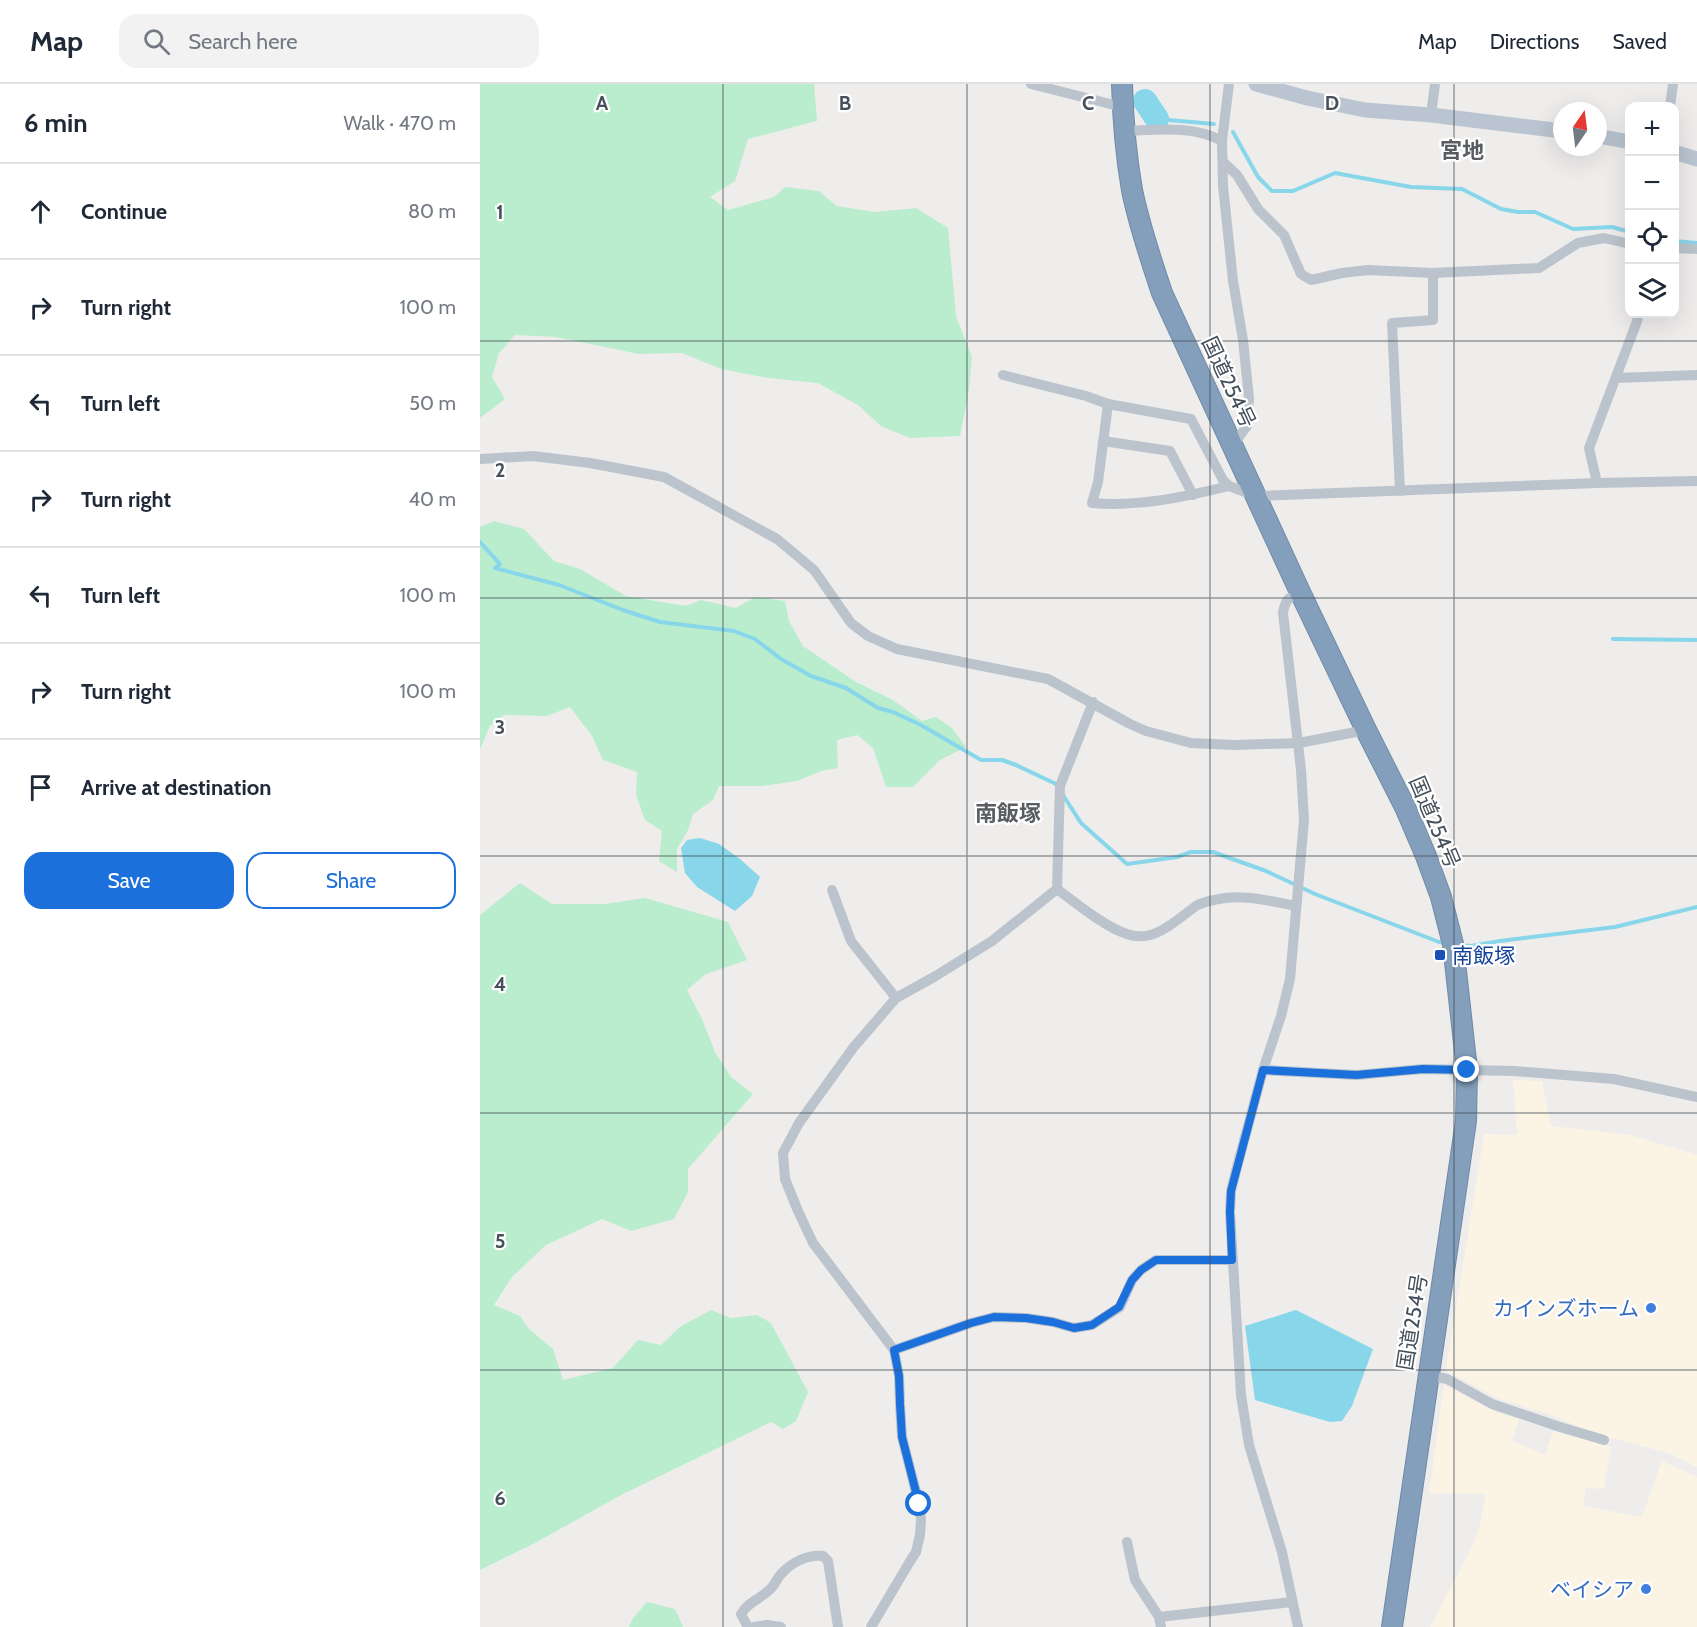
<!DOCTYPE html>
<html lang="en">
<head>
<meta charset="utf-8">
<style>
	:root { --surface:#fff; --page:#f2f2f3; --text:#1f2937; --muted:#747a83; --line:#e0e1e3; --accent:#1b70db }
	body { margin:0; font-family:Cabin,"Noto Sans JP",sans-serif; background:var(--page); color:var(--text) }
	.controls { position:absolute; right:18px; top:18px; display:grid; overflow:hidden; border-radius:12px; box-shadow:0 6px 24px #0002 }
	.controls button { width:54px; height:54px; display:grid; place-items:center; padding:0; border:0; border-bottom:2px solid var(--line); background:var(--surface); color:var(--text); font:30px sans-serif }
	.compass { position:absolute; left:1073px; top:18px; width:54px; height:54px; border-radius:50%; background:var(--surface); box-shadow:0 6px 24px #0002; rotate:14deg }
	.stop { position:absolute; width:18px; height:18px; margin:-14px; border:4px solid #1b70db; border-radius:50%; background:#fff }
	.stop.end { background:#1b70db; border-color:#fff; box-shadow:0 2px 6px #0008 }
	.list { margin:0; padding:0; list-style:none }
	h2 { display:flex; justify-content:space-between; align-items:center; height:78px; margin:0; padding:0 24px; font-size:26px }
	h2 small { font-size:20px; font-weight:400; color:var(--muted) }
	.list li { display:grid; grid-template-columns:39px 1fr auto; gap:18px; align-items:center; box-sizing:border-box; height:96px; padding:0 24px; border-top:2px solid var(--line) }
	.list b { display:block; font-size:22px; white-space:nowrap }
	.list em { font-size:20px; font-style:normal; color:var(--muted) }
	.actions { display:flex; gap:12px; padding:18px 24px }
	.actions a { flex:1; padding:14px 0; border:2px solid var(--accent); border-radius:18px; text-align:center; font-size:21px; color:var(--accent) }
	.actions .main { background:var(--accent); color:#fff }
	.icon { flex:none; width:33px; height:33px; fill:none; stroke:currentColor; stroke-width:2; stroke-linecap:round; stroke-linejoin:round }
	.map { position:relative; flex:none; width:1217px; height:1543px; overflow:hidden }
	header { display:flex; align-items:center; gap:36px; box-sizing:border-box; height:84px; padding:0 30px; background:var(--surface); border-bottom:2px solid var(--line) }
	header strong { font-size:28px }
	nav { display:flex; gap:33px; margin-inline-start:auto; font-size:21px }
	.search { width:420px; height:54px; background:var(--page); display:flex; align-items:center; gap:15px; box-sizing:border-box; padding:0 21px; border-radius:18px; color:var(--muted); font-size:22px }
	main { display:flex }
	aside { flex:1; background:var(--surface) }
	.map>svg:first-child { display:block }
	.commercial { fill:#fbf4e5 }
	.green { fill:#baedce }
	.water { fill:#88d6ea }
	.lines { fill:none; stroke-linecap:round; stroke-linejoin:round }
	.stream { stroke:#88d6ea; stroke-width:4 }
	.river { stroke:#88d6ea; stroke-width:24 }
	.highway-casing { stroke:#708aa7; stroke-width:22 }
	.street { stroke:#bbc4cc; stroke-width:10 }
	.secondary { stroke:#bac5d1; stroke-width:15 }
	.highway { stroke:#849fbb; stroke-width:20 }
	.route { stroke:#1b70db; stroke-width:8 }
	.grid { fill:none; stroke:#45505a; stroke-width:1.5; stroke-opacity:0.55 }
	.transit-dot { fill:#1a4fb4; stroke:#fff; stroke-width:2 }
	.shop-dot { fill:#3f7fe0; stroke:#fff; stroke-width:2 }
	.labels { text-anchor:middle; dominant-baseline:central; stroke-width:4.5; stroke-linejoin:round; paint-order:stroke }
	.street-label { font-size:21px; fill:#45505a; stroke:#fff }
	.transit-label { font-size:21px; fill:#164399; stroke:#fff; text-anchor:start }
	.shop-label { font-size:21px; fill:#366cbe; stroke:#fff; text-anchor:end }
	.neighbourhood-label { font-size:22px; font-weight:bold; fill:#595d61; stroke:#fff }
	.grid-label { font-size:20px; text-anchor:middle; font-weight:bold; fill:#45505a; stroke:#fff; stroke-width:4.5; stroke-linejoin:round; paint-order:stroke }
</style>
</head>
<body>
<header>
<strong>Map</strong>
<div class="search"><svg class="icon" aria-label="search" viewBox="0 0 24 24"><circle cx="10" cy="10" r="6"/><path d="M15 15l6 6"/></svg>Search here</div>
<nav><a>Map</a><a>Directions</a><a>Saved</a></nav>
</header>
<main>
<aside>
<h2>6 min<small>Walk · 470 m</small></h2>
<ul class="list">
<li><svg class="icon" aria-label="ahead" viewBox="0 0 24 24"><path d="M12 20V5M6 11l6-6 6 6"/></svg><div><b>Continue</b></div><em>80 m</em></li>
<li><svg class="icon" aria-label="right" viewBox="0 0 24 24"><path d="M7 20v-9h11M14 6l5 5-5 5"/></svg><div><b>Turn right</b></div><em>100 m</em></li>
<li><svg class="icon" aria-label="left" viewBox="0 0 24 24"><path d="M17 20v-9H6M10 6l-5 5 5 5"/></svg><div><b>Turn left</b></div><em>50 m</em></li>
<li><svg class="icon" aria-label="right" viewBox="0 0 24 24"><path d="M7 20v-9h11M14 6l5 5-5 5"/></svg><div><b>Turn right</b></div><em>40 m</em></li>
<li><svg class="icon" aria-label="left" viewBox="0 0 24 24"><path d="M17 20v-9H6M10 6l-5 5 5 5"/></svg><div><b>Turn left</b></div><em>100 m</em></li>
<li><svg class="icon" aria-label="right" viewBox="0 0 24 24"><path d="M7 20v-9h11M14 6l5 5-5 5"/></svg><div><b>Turn right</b></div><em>100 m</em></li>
<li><svg class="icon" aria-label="arrive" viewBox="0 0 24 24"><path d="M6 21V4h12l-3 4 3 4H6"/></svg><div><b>Arrive at destination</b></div></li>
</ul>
<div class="actions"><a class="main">Save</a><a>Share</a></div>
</aside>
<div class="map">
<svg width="1217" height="1543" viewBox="0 0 1217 1543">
	<rect width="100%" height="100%" fill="#efecec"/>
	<g class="commercial">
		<path d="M1033,996L1062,997L1071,1042L1150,1051L1217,1071V1383L1189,1369L1108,1348L1080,1334L1018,1314L966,1287L1004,1050L1037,1051Z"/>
		<path d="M964,1301L1018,1329L1039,1335L1032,1357L1065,1371L1073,1347L1131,1363L1124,1405L1106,1404L1103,1422L1162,1433L1182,1377L1217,1393V1543H950L992,1463L999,1444L1006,1410L949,1409Z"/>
	</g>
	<g class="green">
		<path d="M0,0H334L337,37L268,55L255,97L230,113L248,126L294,113L305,103L339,107L357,122L395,128L436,124L468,144L476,232L492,273L489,306L480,352L430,354L401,342L378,321L338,299L288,294L241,285L202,269L159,270L76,253L35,251L19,269L12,293L25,315L0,334Z"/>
		<path d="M14,437L44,445L74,477L100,485L146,512L206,522L221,516L256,524L275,513L305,517L309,537L323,562L376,598L413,616L442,637L456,633L472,644L486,663L460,676L433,703H406L393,664L377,651L357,656L358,684L341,687L317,697L282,702H239L233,716L213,730L208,746L197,765V788L179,777L182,747L165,736L156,711L157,688L123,676L112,652L90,623L67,632L24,631L10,642L0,665V443Z"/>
		<path d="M40,799L72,820H124L165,814L248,838L267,876L226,890L207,906L222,935L235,968L251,993L273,1010L208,1085V1108L194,1135L151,1147L122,1135L66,1161L32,1193L14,1221L40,1232L48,1244L73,1265L83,1296L133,1284L158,1256L181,1261L201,1242L231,1226L251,1234L277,1231L291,1239L328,1308L316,1337L303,1345L291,1338L143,1410L55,1459L0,1486V831Z"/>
		<path d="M167,1518L195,1525L203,1543H149L153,1534Z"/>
	</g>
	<g class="water">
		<path d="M220,754L239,760L260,775L280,793L272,812L255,827L217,803L205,789L201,764L207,756Z"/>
		<path d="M816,1226L893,1265L872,1322L862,1337L850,1338L775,1316L765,1242Z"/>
	</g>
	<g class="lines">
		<g class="stream">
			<path d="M677,35L734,40"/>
			<path d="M753,48L778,93L792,107H813L855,89L931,103L982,105L1021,125L1038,128H1055L1093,145L1132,143L1150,148"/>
			<path d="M1194,157L1217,159"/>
			<path d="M0,458L20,480L15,484L79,501L143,526L180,538L254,547L275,555L301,575L331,592L366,604L398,624L413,628L441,641L501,676H522L536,681L576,700L577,702"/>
			<path d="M1133,555L1217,556"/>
			<path d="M583,711L601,739L647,780L697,773L711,768H733L786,787L835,810L959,858L967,859"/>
			<path d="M980,861L991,862L1020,857L1135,843L1217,823"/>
		</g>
		<path class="river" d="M665,17L677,35"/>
		<defs>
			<path id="highway" d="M642,0C643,35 646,72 652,106C659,141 671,176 682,209L820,508L886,646L925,723L946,772L961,813L973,860L987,986L986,1037L912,1543"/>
		</defs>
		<use href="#highway" class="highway-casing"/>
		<g class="street">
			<path d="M551,0L642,23"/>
			<path d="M749,0L742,57L743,102L753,197L763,256L769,314L767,342L753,361"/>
			<path d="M1190,22L1193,0"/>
			<path d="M951,31L955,0"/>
			<path d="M645,47C678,46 712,41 742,57"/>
			<path d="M743,78L757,91L778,125L804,151L821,190L831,196L862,189L888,186L953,189L1059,184L1098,159L1124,154L1150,160"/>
			<path d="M1194,164L1217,165"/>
			<path d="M523,291L606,312L628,320L711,335L743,396L749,402L776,412L1117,399L1217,397"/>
			<path d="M1136,294L1217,291"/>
			<path d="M628,320L618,398L612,419C659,423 704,413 749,402"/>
			<path d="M623,357L690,367L713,411"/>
			<path d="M0,375L53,372L110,379L184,393L297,455L334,486L371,539L388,552L417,565L568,595L650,640L666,647L711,659L755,661L819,659L886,646"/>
			<path d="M1117,399L1109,364L1156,240L1159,230"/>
			<path d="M920,407L912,239L953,236V189"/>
			<path d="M577,805C596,819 625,843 647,850C674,860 696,836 716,822C721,819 728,817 734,816C761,809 789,817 816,822"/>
			<path d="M352,806L371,857L416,914"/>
			<path d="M783,986L877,991L943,985L1034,987L1134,995L1217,1013"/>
			<path d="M414,1266L491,1239L514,1233L546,1234L573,1238L594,1244L612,1241L640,1223L652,1196L661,1186L676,1176H752"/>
			<path d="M948,1291L967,1295L1012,1320L1077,1342L1124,1356"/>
			<path d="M647,1458L655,1496L679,1533L681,1543"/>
			<path d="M679,1533L812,1518"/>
			<path d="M268,1543L261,1530C268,1517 284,1514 293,1502C296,1498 298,1493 301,1490C312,1478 328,1470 343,1472L348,1477L358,1543"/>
			<path d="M274,1543L287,1541L301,1543"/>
			<path d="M391,1543L429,1479L436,1468L440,1451L441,1435L439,1420L422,1353L420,1320L419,1292L414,1266L333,1159L318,1127L305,1095L303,1069L319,1039L373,964L416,914L454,893L512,857L577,805L580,702L613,618"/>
			<path d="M818,1543L802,1468L769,1361L761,1311L750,1128L751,1107L757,1083L783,986L801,932L810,895L819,793L824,736L821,686L803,529C805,516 808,514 820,508"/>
		</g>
		<g class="secondary">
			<path d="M776,0L827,14L885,26L951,31L1082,47"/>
			<path d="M1118,52L1150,58"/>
			<path d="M1194,68L1217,75"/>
		</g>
		<use href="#highway" class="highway"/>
	</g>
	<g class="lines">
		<path class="route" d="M439,1420L422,1353L420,1320L419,1292L414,1266L491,1239L514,1233L546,1234L573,1238L594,1244L612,1241L639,1223L652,1196L661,1186L676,1176H752L750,1128L751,1107L783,986L876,991L943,985L987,986"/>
	</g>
	<path class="grid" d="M243,0V1543M487,0V1543M730,0V1543M974,0V1543M0,257H1217M0,514H1217M0,772H1217M0,1029H1217M0,1286H1217"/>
	<rect class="transit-dot" x="954" y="865" width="12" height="12" rx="3"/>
	<g class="shop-dot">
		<circle cx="1171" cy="1224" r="6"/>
		<circle cx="1166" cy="1505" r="6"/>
	</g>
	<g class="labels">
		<g class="street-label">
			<text transform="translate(749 298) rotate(65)">国道254号</text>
			<text transform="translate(955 738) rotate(67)">国道254号</text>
			<text transform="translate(932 1238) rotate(-81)">国道254号</text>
		</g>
		<g class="transit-label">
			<text x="972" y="871">南飯塚</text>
		</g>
		<g class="shop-label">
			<text x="1159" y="1224">カインズホーム</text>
			<text x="1154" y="1505">ベイシア</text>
		</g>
		<g class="neighbourhood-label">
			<text x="982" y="66">宮地</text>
			<text x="528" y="729">南飯塚</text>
		</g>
	</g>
	<g class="grid-label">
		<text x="122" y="26">A</text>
		<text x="365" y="26">B</text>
		<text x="608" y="26">C</text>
		<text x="852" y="26">D</text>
		<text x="20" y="135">1</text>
		<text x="20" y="393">2</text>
		<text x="20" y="650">3</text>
		<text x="20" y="907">4</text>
		<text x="20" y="1164">5</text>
		<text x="20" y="1421">6</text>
	</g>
</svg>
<div class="controls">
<button>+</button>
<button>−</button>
<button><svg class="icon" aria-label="locate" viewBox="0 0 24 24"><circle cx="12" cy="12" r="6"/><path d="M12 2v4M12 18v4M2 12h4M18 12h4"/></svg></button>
<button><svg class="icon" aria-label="layers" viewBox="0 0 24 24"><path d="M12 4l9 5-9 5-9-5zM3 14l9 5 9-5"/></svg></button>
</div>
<svg class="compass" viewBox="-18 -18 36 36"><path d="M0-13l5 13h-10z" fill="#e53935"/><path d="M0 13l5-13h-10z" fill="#747a83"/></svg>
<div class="stop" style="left:439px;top:1420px"></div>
<div class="stop end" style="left:987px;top:986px"></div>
</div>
</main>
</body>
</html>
